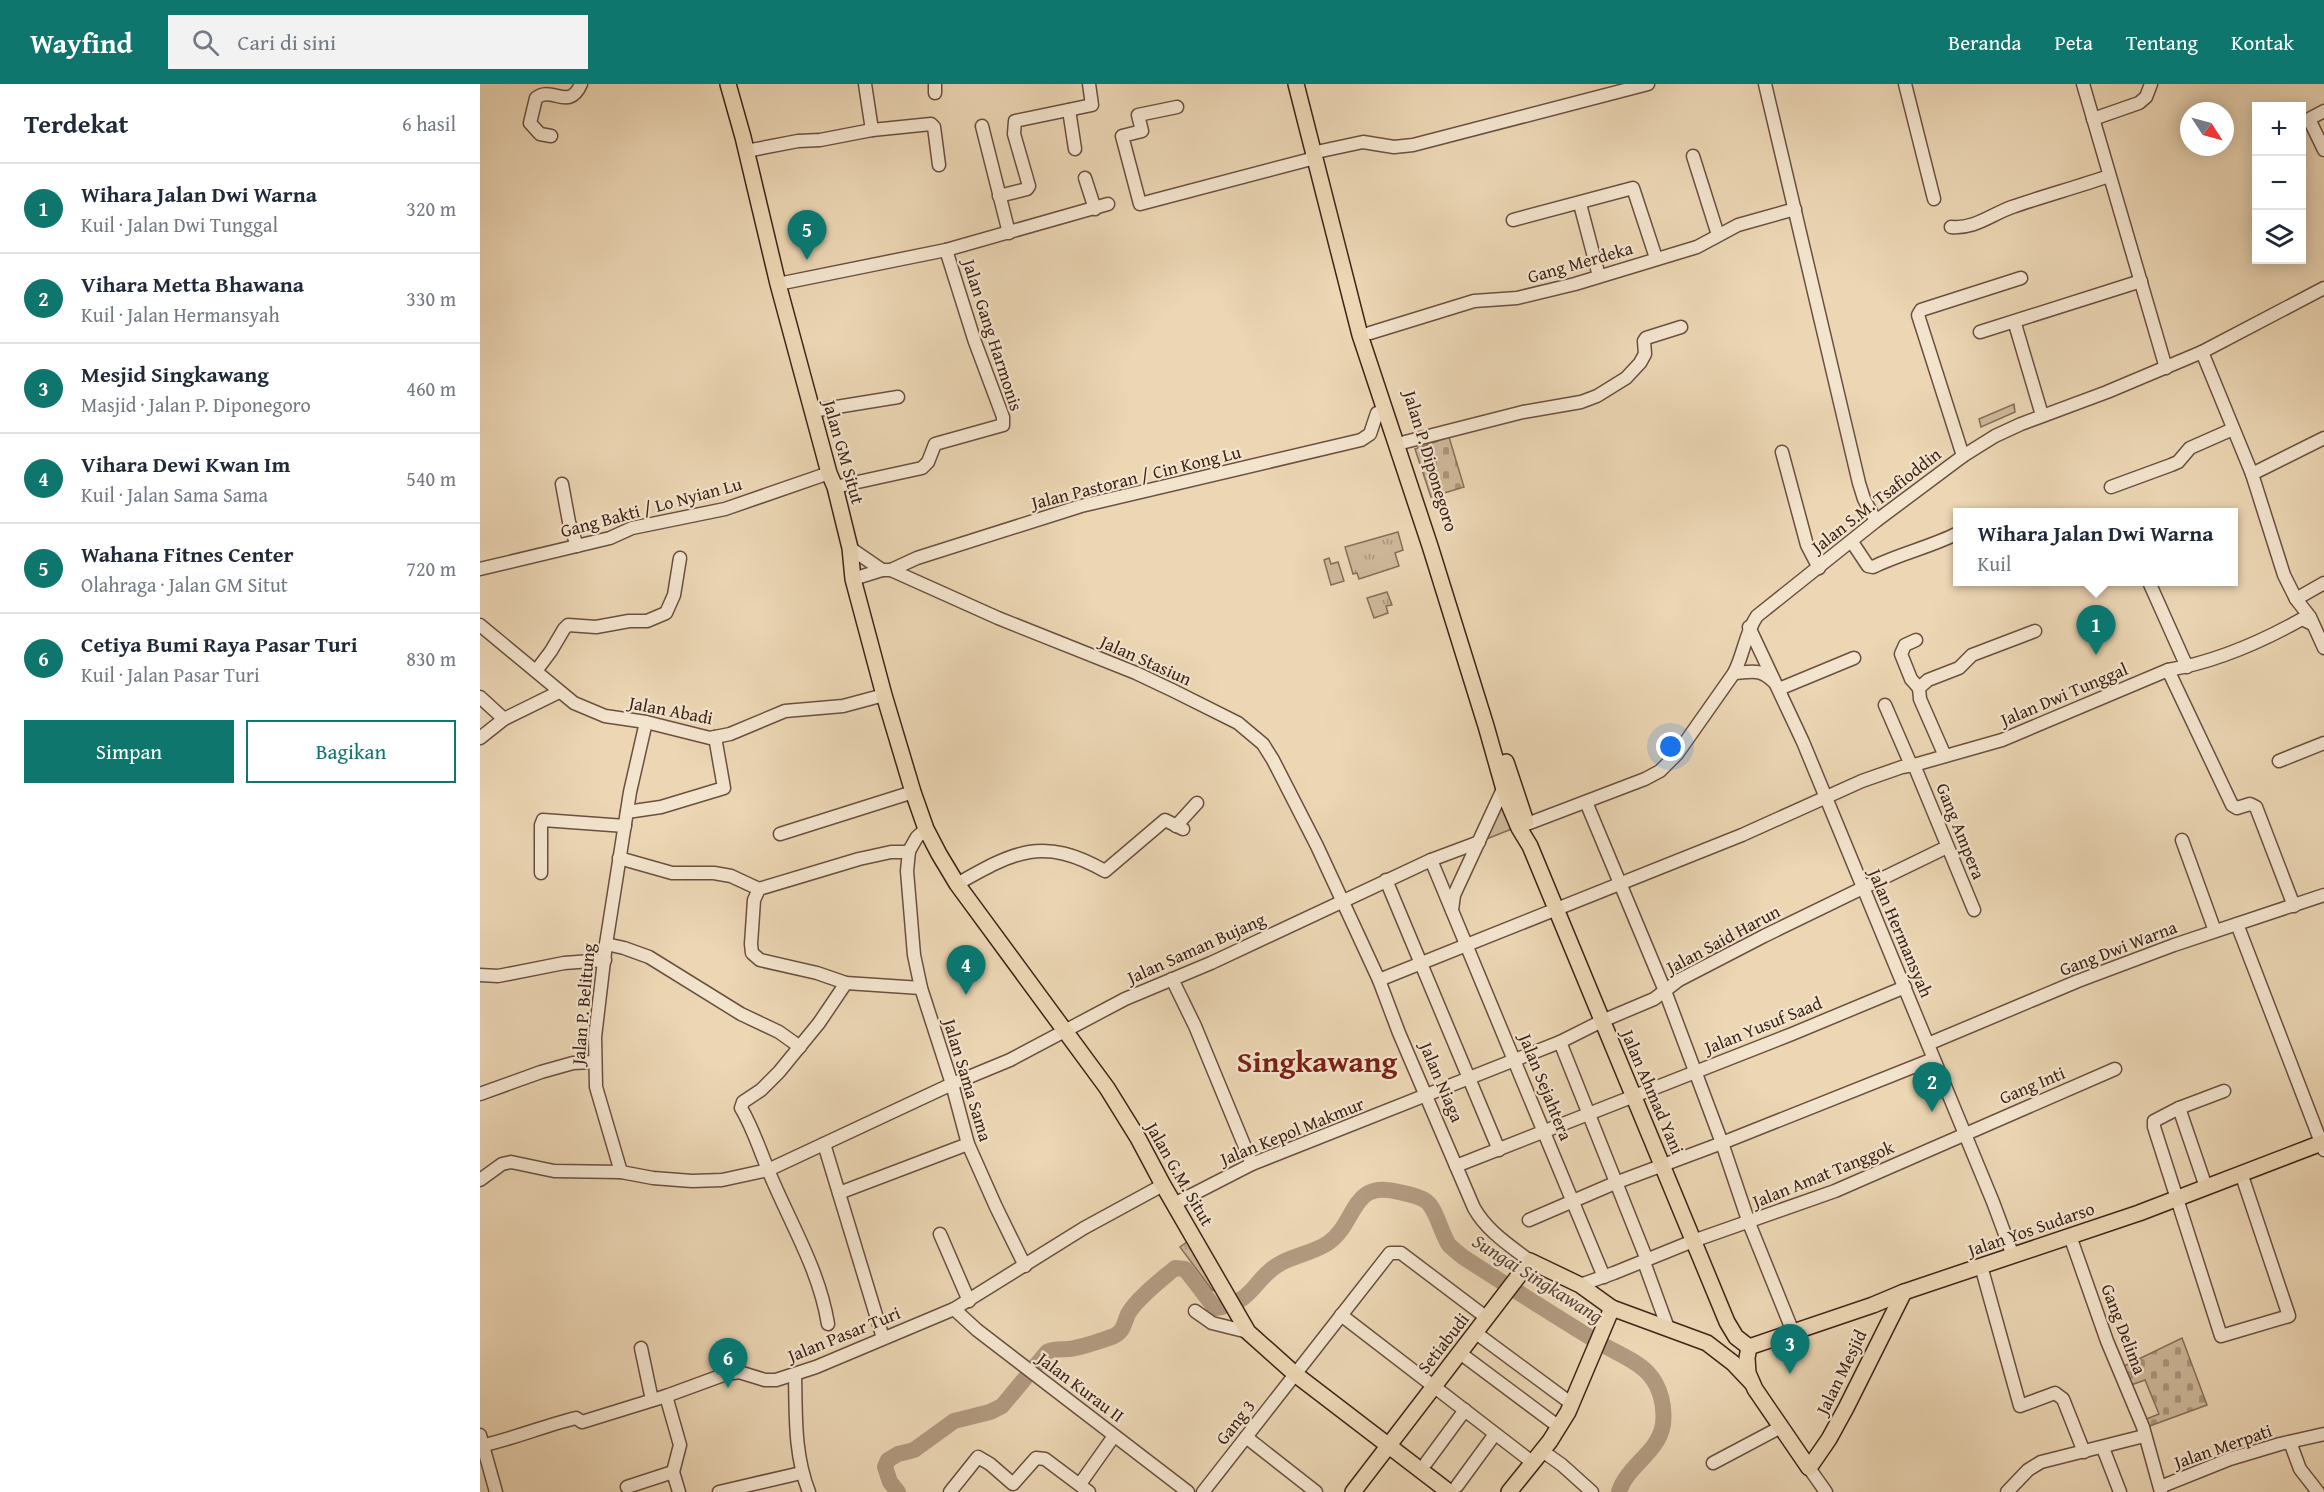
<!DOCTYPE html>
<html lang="id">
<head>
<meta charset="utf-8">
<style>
	:root { --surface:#fff; --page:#f2f2f3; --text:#1f2937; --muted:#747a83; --line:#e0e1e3; --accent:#0f766e }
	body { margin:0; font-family:"Gentium Book Plus",serif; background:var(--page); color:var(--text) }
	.controls { position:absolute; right:18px; top:18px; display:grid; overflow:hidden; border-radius:0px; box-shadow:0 3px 15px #0003 }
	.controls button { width:54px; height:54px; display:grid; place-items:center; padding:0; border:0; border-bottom:2px solid var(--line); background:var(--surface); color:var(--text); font:30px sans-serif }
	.compass { position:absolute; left:1700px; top:18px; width:54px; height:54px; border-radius:50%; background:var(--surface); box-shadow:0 3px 15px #0003; rotate:126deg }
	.you { position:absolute; left:1191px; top:663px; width:21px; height:21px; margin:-15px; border:4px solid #fff; border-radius:50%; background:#1a73e8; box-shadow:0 0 0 9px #1a73e833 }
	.badge { display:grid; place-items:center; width:39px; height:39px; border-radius:50%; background:var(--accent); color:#fff; font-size:20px; font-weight:700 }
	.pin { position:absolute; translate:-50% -50px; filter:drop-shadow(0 2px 3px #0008) }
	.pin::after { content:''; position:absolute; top:32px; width:21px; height:18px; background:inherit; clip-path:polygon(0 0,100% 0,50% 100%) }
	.popup { position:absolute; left:1473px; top:424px; width:285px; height:78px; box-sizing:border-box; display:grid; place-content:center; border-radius:0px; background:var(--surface); filter:drop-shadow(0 2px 4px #0005); font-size:20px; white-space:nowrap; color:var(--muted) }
	.popup b { font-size:22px; color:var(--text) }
	.popup::after { content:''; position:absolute; left:50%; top:100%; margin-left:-12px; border:12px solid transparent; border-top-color:var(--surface) }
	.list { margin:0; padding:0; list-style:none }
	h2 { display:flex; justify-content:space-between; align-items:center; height:78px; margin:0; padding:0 24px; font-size:26px }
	h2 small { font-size:20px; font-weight:400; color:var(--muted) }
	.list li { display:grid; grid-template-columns:39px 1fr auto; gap:18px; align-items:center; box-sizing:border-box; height:90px; padding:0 24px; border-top:2px solid var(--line) }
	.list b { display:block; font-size:22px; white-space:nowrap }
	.list p { margin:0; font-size:20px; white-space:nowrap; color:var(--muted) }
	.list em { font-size:20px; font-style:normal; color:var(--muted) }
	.actions { display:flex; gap:12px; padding:18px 24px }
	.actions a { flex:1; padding:14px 0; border:2px solid var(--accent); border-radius:0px; text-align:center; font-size:21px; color:var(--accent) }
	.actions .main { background:var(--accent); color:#fff }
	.icon { flex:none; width:33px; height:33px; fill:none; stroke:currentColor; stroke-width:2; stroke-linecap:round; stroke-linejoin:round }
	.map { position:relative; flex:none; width:1844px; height:1408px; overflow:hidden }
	header { display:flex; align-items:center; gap:36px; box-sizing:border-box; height:84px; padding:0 30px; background:var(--accent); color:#fff }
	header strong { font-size:28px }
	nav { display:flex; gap:33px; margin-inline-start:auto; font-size:21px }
	.search { width:420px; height:54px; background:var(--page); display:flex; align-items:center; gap:15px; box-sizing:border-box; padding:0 21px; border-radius:0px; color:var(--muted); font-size:22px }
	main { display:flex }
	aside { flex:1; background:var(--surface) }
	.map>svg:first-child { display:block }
	.cemetery { fill:url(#cemetery-stones); stroke:#866e5a; stroke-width:1.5 }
	.park { fill:url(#park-tufts); stroke:#866e5a; stroke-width:1.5 }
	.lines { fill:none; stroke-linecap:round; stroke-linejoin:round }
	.river { stroke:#b1997f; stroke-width:16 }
	.minor-casing { stroke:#6a5040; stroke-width:15 }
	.major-casing { stroke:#3e2419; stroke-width:18 }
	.minor { stroke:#f3e4ce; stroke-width:12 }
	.major { stroke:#ecd6b4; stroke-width:15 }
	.labels { text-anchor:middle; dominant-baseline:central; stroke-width:4.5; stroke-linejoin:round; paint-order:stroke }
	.street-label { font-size:18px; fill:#3e2419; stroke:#f3e4ce }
	.water-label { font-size:20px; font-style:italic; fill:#604738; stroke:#f3e4ce }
	.town-label { font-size:30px; font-weight:bold; fill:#7a1f14; stroke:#f3e4ce }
</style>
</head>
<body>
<header>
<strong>Wayfind</strong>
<div class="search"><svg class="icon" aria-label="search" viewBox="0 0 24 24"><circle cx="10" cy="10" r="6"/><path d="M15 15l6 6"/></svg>Cari di sini</div>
<nav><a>Beranda</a><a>Peta</a><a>Tentang</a><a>Kontak</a></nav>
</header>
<main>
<aside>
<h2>Terdekat<small>6 hasil</small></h2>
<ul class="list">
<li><span class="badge">1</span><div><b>Wihara Jalan Dwi Warna</b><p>Kuil · Jalan Dwi Tunggal</p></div><em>320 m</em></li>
<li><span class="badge">2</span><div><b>Vihara Metta Bhawana</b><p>Kuil · Jalan Hermansyah</p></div><em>330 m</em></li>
<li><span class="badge">3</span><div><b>Mesjid Singkawang</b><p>Masjid · Jalan P. Diponegoro</p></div><em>460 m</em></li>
<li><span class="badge">4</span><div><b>Vihara Dewi Kwan Im</b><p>Kuil · Jalan Sama Sama</p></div><em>540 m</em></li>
<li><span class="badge">5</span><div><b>Wahana Fitnes Center</b><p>Olahraga · Jalan GM Situt</p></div><em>720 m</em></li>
<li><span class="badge">6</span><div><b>Cetiya Bumi Raya Pasar Turi</b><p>Kuil · Jalan Pasar Turi</p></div><em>830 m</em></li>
</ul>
<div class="actions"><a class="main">Simpan</a><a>Bagikan</a></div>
</aside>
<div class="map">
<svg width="1844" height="1408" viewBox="0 0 1844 1408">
	<defs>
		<pattern id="cemetery-stones" width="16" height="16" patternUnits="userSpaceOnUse" patternTransform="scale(1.5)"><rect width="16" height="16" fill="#ceb89a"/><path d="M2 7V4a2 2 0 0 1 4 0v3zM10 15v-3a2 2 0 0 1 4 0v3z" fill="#a9957d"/></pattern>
		<pattern id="park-tufts" width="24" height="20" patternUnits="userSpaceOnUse" patternTransform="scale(1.5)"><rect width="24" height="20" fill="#ceb89a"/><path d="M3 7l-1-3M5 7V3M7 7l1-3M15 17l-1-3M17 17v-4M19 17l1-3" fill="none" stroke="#a9957d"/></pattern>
	</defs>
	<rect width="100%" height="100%" fill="#ecd6b4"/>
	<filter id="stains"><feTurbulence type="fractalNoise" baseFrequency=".00333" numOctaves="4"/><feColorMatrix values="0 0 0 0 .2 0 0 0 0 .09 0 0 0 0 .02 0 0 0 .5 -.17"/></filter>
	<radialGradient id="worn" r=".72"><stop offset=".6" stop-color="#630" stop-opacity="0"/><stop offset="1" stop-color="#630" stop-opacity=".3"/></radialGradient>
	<g class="cemetery">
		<path d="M969,353L984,403L951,413L935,365Z"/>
		<path d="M1702,1254L1727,1321L1667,1343L1664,1336L1679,1330L1665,1296L1651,1301L1642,1283Z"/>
	</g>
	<g class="park">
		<path d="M1534,320L1535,328L1501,343L1499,335Z"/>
		<path d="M918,448L923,466L915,469L919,482L879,495L877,489L873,490L865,463Z"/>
		<path d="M849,474L851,480L858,478L864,497L851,501L844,476Z"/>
		<path d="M907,508L912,521L906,522L908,529L894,534L887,514Z"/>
		<path d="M1020,724L1024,726L1034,744L1004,756Z"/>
		<path d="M707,1158L739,1208L732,1206L700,1163Z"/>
	</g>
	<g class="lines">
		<path class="river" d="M418,1408L410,1398L405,1383L408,1376L418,1370L434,1366L474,1337L510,1328L522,1322L567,1268C575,1264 580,1266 589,1265C604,1263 620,1257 634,1252C644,1247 644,1239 648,1230C656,1215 682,1195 695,1184L705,1185L735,1224C775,1219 772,1195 801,1179C816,1171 835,1168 848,1159C878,1138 870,1095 919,1108C928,1110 939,1112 946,1117C956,1124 961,1149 969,1161C973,1165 978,1169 983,1173C1028,1202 1073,1231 1118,1258C1134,1268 1156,1276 1168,1289C1181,1303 1185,1323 1183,1340C1179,1369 1147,1381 1139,1408"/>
		<defs>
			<g id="minor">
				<path d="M385,0L392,46"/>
				<path d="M455,0V9"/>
				<path d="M1285,0L1379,399L1384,415L1396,437"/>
				<path d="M1425,0L1454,115"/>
				<path d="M1603,0L1686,284"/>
				<path d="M697,23L658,31L662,47L642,52L660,120L835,74"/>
				<path d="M589,26L595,65"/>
				<path d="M1844,27L1829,35L1844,66"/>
				<path d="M1613,35L1659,19L1666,13L1671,0"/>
				<path d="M502,42L529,149"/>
				<path d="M71,52L60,50L50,39L56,14C72,1 89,28 101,0"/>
				<path d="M266,67L318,57L340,56L392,46L451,40L454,43L459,81"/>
				<path d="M841,67L883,58L914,63L933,61L1168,0"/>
				<path d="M1213,72L1238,151"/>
				<path d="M605,94L615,125"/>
				<path d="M519,112L547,105L549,102L534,50L535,37L612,21L609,0"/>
				<path d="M1100,120L1119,192"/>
				<path d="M1033,136L1153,104L1176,174"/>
				<path d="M1471,143C1495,145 1510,131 1532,123C1564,112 1597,103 1629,92"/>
				<path d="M298,200L466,166L628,120"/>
				<path d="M1535,240L1562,331"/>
				<path d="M1500,248L1661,197"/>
				<path d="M890,249L994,217L1037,214L1095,200L1217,163L1258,141L1315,125"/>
				<path d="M1722,268L1772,390L1804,491L1816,515L1830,533L1844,564"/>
				<path d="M332,327L418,313"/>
				<path d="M925,358L1043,328L1101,318L1117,312L1146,294L1160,279L1165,270L1164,257L1166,254L1201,243"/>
				<path d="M1302,368L1327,461L1339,484"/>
				<path d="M1483,372L1438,231L1441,226L1541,194"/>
				<path d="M1772,390L1844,354"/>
				<path d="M82,400L89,438L97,462"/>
				<path d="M355,403L442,384L448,378L455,360L523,341V333L495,258L466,166"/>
				<path d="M1631,403L1691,381L1698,378L1710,364L1753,345"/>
				<path d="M1372,458L1388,482L1393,483C1421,469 1451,463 1478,449"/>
				<path d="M370,464L402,486H411L518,534L656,589L694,607L758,639L783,660L793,676L837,762L899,896L919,949L994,1124C1007,1147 1029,1161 1050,1177"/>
				<path d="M0,485L130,454L152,444L245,425L349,389"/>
				<path d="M411,486L437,474L601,422L881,356L890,350L897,329"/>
				<path d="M373,495L402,486"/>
				<path d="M1669,498L1707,583"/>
				<path d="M1816,515L1844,499"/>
				<path d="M0,541L94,619L125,632L166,638L230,654L250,650L305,627L363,622L404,611"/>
				<path d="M1269,543L1323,658L1513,1118L1533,1172"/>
				<path d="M1436,556L1425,561L1421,570L1431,595L1439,604"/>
				<path d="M1688,586L1752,721L1757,724L1770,720L1776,723L1814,822"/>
				<path d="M56,587L71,567L84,545L88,541L116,543L149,537H167L186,529L194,511L200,474"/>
				<path d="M1254,589C1273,588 1280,584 1294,598"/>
				<path d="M1299,605L1374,574"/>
				<path d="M0,613L24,635"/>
				<path d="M1405,621L1431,681"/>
				<path d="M0,654L24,635L79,608"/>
				<path d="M1465,672L1440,615L1439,604L1448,596L1479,584L1492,571L1555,547"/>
				<path d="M1799,677L1844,659"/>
				<path d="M1434,681L1494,826"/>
				<path d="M1106,718L1185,907L1242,1059L1453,975"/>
				<path d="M147,728L181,723L244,704L235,653"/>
				<path d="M1047,740L1165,695L1180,687L1197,670L1254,589C1264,570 1265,549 1277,532L1396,437L1483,372L1515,352L1541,340L1627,308L1722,268L1844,204"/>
				<path d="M696,742L717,719"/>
				<path d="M446,745L437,753L429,767L427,787L434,871L441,904L472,1000L488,1060L516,1123L545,1182"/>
				<path d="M300,750L433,708"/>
				<path d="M1702,756L1735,847"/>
				<path d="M429,768H411L379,775L279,805L274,816L271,860L272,869L280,876L337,889L366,899L441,904"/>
				<path d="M139,774L192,789H234L251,792L279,805"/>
				<path d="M951,776L1124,1193"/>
				<path d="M61,789V741L63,736L145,742"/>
				<path d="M906,796L1019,1066"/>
				<path d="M477,800C535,767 563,752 625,787L685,736L703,745"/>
				<path d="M972,826L974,811L1023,705"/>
				<path d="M1757,840L1844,1066"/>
				<path d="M126,860L144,864L169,873L261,930L299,948L320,963"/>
				<path d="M0,891L18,892L84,879L125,876"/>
				<path d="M692,895L715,942L772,1080"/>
				<path d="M899,896L1262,751L1382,697L1422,683L1434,681L1522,656L1688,586C1735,578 1781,558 1822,535L1832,540"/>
				<path d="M1080,958L1167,1176"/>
				<path d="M1448,960L1598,897L1694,861L1844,811"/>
				<path d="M1744,1007L1699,1024L1674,1037V1043L1741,1252L1809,1232L1761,1089"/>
				<path d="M0,1010L61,988L93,979L114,978"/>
				<path d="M1699,1024L1726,1103"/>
				<path d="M344,1060L403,1254"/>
				<path d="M976,1082L1312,950L1425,903"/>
				<path d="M141,1088L116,1003L115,953L126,860L150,708L166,638"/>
				<path d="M0,1096L22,1080L31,1078L74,1087L141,1088L173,1094L212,1097L242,1096L288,1086L472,1000L530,976L645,915L731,879L951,776L999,758"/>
				<path d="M359,1109L488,1060"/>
				<path d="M694,1120L772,1080L1080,958L1122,937L1174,915L1199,896L1284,852L1467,763"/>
				<path d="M1049,1136L1135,1099L1242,1059L1269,1139L1313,1248"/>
				<path d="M460,1150L489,1217"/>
				<path d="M1590,1152L1627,1257L1663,1343L1681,1408"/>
				<path d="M1164,1178L1188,1244"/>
				<path d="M1501,1182L1540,1322L1575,1309L1583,1315L1604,1368"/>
				<path d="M1100,1201L1134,1189L1213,1157L1355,1107L1635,985"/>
				<path d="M474,1225L497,1246L708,1408"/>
				<path d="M715,1227L732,1239L768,1248"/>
				<path d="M861,1231L1052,1378"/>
				<path d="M348,1240C339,1185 310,1139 289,1088C280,1067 273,1044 261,1024L263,1018L281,1006L299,988L339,939L366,899"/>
				<path d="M996,1249L1092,1320"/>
				<path d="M161,1264L172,1316"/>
				<path d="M980,1269L1079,1343"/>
				<path d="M315,1291C316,1331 314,1370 329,1408"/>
				<path d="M186,1312L200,1361L193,1388L199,1408"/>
				<path d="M0,1351L16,1408"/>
				<path d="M766,1353L836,1408"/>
				<path d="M1810,1358L1820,1385L1838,1408"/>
				<path d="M0,1362C33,1355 63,1342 96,1334L102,1338L186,1312L246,1290L259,1288L285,1296H296L336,1283L474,1225L604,1144L683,1101"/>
				<path d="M1623,1364L1640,1408"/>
				<path d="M1061,1366L1082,1381L1112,1408"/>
				<path d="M946,1379L985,1326"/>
				<path d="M1233,1379L1301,1343"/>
				<path d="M1329,1384L1346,1408"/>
				<path d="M600,1400L634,1352"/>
				<path d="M977,1402L1015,1350"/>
				<path d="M147,1403L193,1388"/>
				<path d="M1680,1403L1750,1375L1800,1360L1844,1350"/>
				<path d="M239,1408L321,1389"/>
				<path d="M470,1408L498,1373L510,1380L533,1400L556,1374L565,1375L609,1408"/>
				<path d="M723,1408L910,1169H921L1007,1234"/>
				<path d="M1527,1408L1548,1386L1561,1378L1664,1352"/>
			</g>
			<g id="major">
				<path d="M248,0L263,53L298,200L349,389L355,403L370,464L373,495L404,611L433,708L446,745L459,770L477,800L627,1004L658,1054L683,1101L768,1248L815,1290L969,1408"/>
				<path d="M816,0L880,251L950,462L1006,642L1027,716L1039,744L1050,762L1247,1238L1256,1253L1269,1263"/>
				<path d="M1026,678L1046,738"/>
				<path d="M1269,1263L1393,1221L1424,1208L1659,1129L1844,1058"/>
				<path d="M1269,1263L1267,1274L1268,1289L1275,1305L1329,1384L1349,1355L1366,1324L1424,1208"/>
				<path d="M873,1408L1050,1177L1100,1201L1132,1224L1227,1259L1253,1279L1272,1299"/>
				<path d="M1029,1408L1070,1357L1088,1328L1132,1224"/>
			</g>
		</defs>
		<use href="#minor" class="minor-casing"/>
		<use href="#major" class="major-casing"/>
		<use href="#minor" class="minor"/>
		<use href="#major" class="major"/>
	</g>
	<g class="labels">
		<g class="street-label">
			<text transform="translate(1100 178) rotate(-16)">Gang Merdeka</text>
			<text transform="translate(513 251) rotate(72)">Jalan Gang Harmonis</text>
			<text transform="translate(364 368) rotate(74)">Jalan GM Situt</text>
			<text transform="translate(951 377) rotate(73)">Jalan P. Diponegoro</text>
			<text transform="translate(656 393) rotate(-14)">Jalan Pastoran / Cin Kong Lu</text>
			<text transform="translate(1396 416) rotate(-38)">Jalan S.M. Tsafioddin</text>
			<text transform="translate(171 423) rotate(-15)">Gang Bakti / Lo Nyian Lu</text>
			<text transform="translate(666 576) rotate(24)">Jalan Stasiun</text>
			<text transform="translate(1584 610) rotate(-23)">Jalan Dwi Tunggal</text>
			<text transform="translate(191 626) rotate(11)">Jalan Abadi</text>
			<text transform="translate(1481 747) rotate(68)">Gang Ampera</text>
			<text transform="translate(1421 849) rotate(67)">Jalan Hermansyah</text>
			<text transform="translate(1243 855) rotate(-28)">Jalan Said Harun</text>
			<text transform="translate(716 864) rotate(-24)">Jalan Saman Bujang</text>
			<text transform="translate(1638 864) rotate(-21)">Gang Dwi Warna</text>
			<text transform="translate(103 920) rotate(-85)">Jalan P. Belitung</text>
			<text transform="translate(1283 941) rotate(-22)">Jalan Yusuf Saad</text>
			<text transform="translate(488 996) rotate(73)">Jalan Sama Sama</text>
			<text transform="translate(962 998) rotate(67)">Jalan Niaga</text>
			<text transform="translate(1552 1001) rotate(-23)">Gang Inti</text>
			<text transform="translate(1066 1003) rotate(68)">Jalan Sejahtera</text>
			<text transform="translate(1173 1008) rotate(67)">Jalan Ahmad Yani</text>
			<text transform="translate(812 1047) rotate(-22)">Jalan Kepol Makmur</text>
			<text transform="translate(700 1090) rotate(60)">Jalan G.M. Situt</text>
			<text transform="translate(1343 1090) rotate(-22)">Jalan Amat Tanggok</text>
			<text transform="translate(1551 1145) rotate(-19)">Jalan Yos Sudarso</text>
			<text transform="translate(1644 1245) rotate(69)">Gang Delima</text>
			<text transform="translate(364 1250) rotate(-22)">Jalan Pasar Turi</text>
			<text transform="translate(963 1259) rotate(-52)">Setiabudi</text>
			<text transform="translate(1361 1288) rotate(-64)">Jalan Mesjid</text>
			<text transform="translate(601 1303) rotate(37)">Jalan Kurau II</text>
			<text transform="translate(755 1338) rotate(-52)">Gang 3</text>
			<text transform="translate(1743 1362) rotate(-19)">Jalan Merpati</text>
		</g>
		<g class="water-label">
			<text transform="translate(1058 1194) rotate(32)">Sungai Singkawang</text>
		</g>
		<g class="town-label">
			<text x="837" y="977">Singkawang</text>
		</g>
	</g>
	<rect width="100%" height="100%" filter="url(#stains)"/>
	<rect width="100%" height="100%" fill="url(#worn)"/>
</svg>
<div class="controls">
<button>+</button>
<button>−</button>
<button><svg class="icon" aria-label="layers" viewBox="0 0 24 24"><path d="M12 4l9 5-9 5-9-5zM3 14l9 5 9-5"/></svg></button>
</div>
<svg class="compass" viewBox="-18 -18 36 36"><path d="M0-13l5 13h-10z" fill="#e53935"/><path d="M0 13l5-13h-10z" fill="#747a83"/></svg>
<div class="you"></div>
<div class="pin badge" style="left:1616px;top:571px">1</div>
<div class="popup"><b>Wihara Jalan Dwi Warna</b>Kuil</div>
<div class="pin badge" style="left:1452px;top:1028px">2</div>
<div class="pin badge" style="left:1310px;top:1290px">3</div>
<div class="pin badge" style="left:486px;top:911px">4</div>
<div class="pin badge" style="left:327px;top:176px">5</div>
<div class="pin badge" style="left:248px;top:1304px">6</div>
</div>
</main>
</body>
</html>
